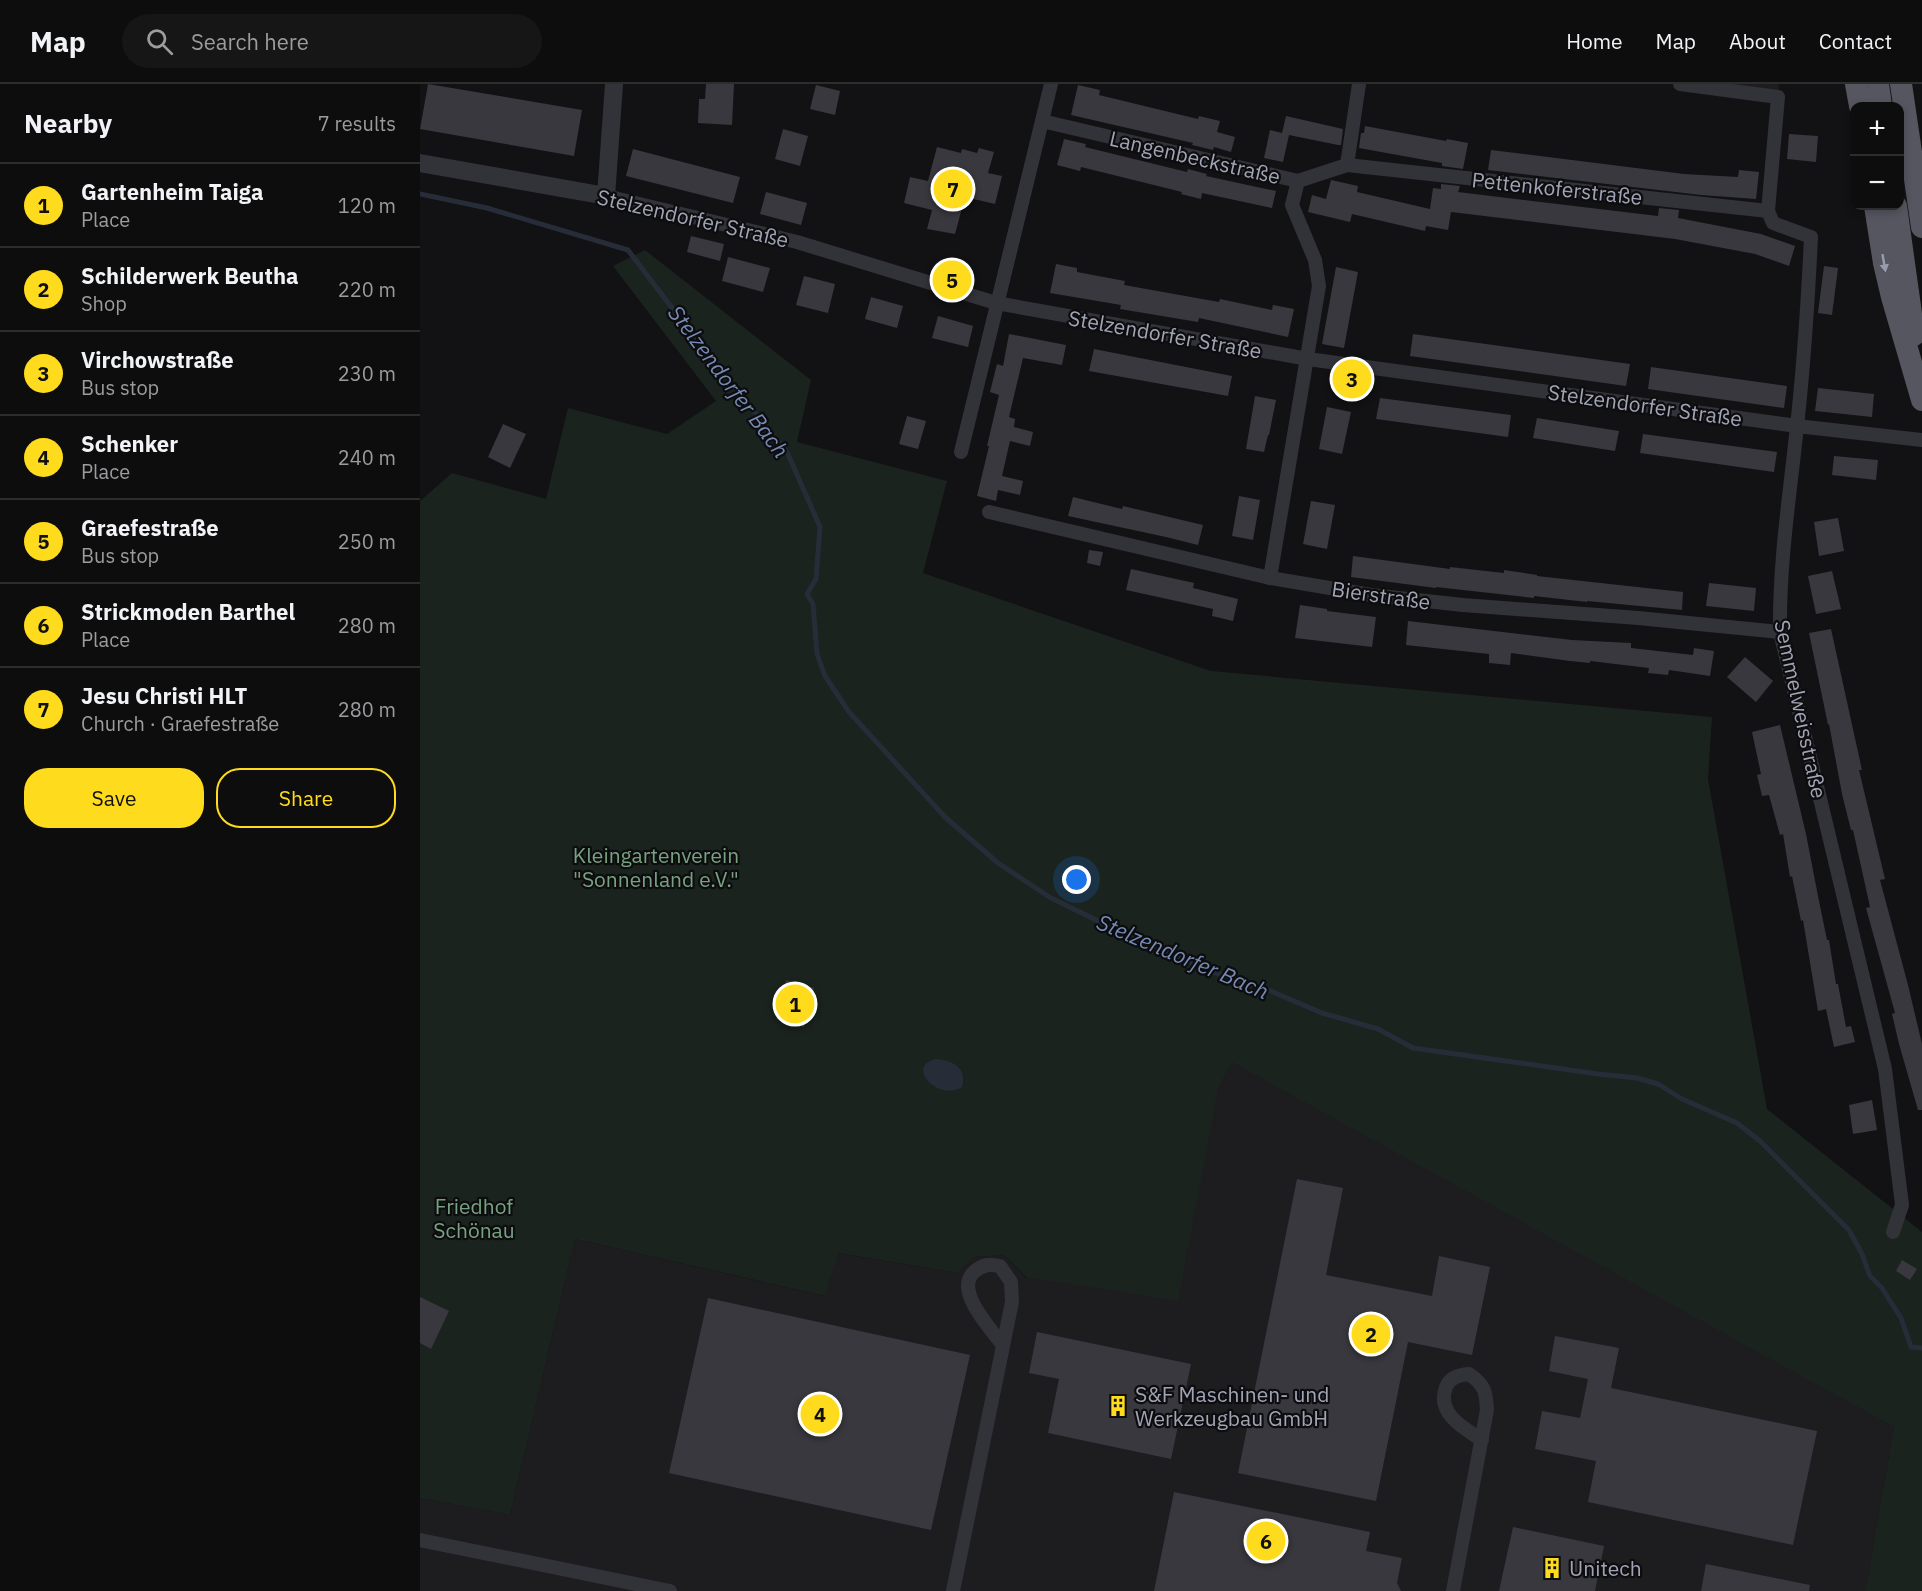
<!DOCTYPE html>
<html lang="en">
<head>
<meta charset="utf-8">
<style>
	:root { --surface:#0e0d0e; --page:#171617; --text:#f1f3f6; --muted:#9b9c9e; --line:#2e2d2e; --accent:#ffdb1e }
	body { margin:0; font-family:"IBM Plex Sans",sans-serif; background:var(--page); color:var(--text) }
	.controls { position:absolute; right:18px; top:18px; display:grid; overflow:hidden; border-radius:12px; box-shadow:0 3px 9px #0003 }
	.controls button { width:54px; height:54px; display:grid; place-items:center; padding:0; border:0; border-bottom:2px solid var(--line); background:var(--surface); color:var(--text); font:30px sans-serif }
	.you { position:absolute; left:657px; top:796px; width:21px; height:21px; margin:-15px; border:4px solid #fff; border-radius:50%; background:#1a73e8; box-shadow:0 0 0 9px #1a73e833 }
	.badge { display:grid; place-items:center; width:39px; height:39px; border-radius:50%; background:var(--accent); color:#111; font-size:20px; font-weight:700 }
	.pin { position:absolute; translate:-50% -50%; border:3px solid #fff; box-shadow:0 2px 6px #0006 }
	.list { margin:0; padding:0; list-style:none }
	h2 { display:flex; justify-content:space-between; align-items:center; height:78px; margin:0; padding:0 24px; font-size:26px }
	h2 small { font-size:20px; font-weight:400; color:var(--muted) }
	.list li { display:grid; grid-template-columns:39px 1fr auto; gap:18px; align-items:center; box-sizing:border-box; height:84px; padding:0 24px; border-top:2px solid var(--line) }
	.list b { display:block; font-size:22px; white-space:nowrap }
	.list p { margin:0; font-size:20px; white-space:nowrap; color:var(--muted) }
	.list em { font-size:20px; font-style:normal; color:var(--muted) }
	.actions { display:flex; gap:12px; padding:18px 24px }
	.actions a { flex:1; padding:14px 0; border:2px solid var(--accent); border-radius:24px; text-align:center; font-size:21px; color:var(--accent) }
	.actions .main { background:var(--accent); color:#111 }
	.icon { flex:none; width:33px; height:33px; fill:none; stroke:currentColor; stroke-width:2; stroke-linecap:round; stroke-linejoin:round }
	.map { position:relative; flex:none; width:1502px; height:1507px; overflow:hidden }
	header { display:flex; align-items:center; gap:36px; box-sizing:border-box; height:84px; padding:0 30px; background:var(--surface); border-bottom:2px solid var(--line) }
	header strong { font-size:28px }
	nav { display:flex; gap:33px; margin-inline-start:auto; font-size:21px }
	.search { width:420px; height:54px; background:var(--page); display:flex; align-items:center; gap:15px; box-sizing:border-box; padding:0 21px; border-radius:33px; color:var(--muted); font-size:22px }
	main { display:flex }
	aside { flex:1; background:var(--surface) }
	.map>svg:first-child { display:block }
	.built { fill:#1d1d20 }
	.green { fill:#1b231e }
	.water { fill:#272d38 }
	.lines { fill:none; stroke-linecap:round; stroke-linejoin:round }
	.stream { stroke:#272d38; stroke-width:5 }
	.building { fill:#39383e }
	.minor { stroke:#323239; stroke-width:14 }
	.tertiary { stroke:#323239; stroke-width:18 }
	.trunk { stroke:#565661; stroke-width:22 }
	.oneway { fill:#9a9cad }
	.labels { text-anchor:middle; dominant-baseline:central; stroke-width:4.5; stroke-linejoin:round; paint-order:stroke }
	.street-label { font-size:21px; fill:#a1a4b5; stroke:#0d0c0e }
	.park-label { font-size:21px; fill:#77a281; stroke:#0d0c0e }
	.poi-label { font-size:21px; fill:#a1a4b5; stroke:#0d0c0e; text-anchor:start }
	.water-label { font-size:22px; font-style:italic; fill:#758bb4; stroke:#0d0c0e }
</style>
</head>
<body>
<header>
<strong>Map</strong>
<div class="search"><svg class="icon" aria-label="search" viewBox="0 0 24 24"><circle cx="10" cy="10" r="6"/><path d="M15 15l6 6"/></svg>Search here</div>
<nav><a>Home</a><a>Map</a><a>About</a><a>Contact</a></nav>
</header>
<main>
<aside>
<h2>Nearby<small>7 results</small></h2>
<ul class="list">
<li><span class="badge">1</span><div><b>Gartenheim Taiga</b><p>Place</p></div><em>120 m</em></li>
<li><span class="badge">2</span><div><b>Schilderwerk Beutha</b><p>Shop</p></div><em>220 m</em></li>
<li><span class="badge">3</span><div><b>Virchowstraße</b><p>Bus stop</p></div><em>230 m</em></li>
<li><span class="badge">4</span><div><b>Schenker</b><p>Place</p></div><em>240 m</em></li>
<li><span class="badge">5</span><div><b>Graefestraße</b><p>Bus stop</p></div><em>250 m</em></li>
<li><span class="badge">6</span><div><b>Strickmoden Barthel</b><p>Place</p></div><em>280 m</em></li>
<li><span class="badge">7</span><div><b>Jesu Christi HLT</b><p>Church · Graefestraße</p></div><em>280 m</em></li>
</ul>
<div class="actions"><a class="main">Save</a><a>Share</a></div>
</aside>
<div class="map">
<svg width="1502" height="1507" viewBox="0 0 1502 1507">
	<rect width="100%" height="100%" fill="#121113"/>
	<g class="built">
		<path d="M1279,0H1359L1358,13Z"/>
		<path d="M812,977L1117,1139L1474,1343L1445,1507H0V1414L90,1431L155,1155L404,1212L417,1169L538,1189L554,1173L584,1171L606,1194L798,1005Z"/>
	</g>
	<path class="green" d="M225,166L391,296L377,358L527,397L503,489L791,587L1292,633L1288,695L1347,1025L1502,1148V1507H1445L1474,1343L812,978L798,1005L758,1217L606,1193L584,1171L554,1173L538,1189L418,1169L405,1212L155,1155L90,1431L0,1414V417L32,389L126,415L148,324L247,350L296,317L193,182Z"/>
	<path class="water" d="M516,975C533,977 547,983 542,1003C518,1018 485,982 516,975Z"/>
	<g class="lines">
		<path class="stream" d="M0,110L67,124L208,166L281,262L367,368L400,443L396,495L387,510L393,520L397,570L405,592L429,628L525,733L578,779L631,814L711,853L793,888L839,902L902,929L958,945L993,964L1178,990L1217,994L1238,1000L1262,1015L1317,1039L1340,1057L1429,1146L1442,1170L1450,1192L1462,1204L1481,1234L1491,1263L1502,1264"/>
	</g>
	<g class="building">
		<path d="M8,0L162,26L154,72L0,45Z"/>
		<path d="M286,0H314L312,41L278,39L279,15H285Z"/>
		<path d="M396,1L420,7L415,31L390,25Z"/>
		<path d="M658,1L680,6L679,11L778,35L779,32L800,37L797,48L815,53L811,68L794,63L793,66L772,61L773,59L651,31Z"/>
		<path d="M866,32L923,45L921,61H918L869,51L863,78L844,74L850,46L862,49Z"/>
		<path d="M945,42L1026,57L1027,55L1048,59L1043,85L1022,82V79L939,64L941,49H944Z"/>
		<path d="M363,45L388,52L380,82L355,75Z"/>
		<path d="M1369,50L1398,52L1396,78L1367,75Z"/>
		<path d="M644,55L666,60L665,63L767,88L768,85L787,90L786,92L856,107L852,124L782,109L781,115L761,110L762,108L661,83L660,87L637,81Z"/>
		<path d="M517,63L541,69L542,65L557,69L559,64L574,68L568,89L582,92L575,120L545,113L535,150L507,145L512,126L484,119L490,93L508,97Z"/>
		<path d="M213,65L320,93L313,119L206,92Z"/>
		<path d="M1071,66L1264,90L1318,93L1319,86L1339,88L1336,115L1281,111L1068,86Z"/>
		<path d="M911,96L938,102L937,108L1010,125L1013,104L1021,105V100L1040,102L1038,108L1238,132L1239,124L1259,126L1258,134L1341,150L1375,162L1369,182L1335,170L1255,155L1031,128L1028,146L1006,142L1005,147L932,130L930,138L888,128L892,111L906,115Z"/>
		<path d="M346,108L387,119L381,141L340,130Z"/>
		<path d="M271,152L304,160L300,177L267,168Z"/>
		<path d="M308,173L350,184L343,208L302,197Z"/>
		<path d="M636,180L657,184V188L705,197L704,201L799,218L800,215L852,226L853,221L874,225L868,253L779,234L778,238L700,225L701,221L630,209Z"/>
		<path d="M1404,182L1418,184L1412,231L1398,229Z"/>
		<path d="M916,183L938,188L924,264L902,260Z"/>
		<path d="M384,192L415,200L408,229L376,221Z"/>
		<path d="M451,213L483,222L477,244L445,235Z"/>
		<path d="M518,232L553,242L548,263L512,254Z"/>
		<path d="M589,250L646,261L642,281L603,274L589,333L595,335L594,343L613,348L610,362L590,357L582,392L603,397L600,411L578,406L576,417L557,412L569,362H567L579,311L570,308L577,280L583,282Z"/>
		<path d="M993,250L1210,280L1206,302L990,272Z"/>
		<path d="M674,265L812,292L808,312L669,287Z"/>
		<path d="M1231,283L1367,302L1364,324L1228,305Z"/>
		<path d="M1398,304L1454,310L1452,333L1395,327Z"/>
		<path d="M835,312L856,316L849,351H848L844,368L826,365Z"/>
		<path d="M960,314L1091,331L1088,353L956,335Z"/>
		<path d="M907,323L931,328L922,370L899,365Z"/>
		<path d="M487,332L506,337L498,365L479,360Z"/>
		<path d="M1117,334L1199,347L1195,367L1113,354Z"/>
		<path d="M83,340L106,350L90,384L68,373Z"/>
		<path d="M1223,350L1357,368L1354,388L1220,369Z"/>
		<path d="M1414,372L1458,376L1456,396L1412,391Z"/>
		<path d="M819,412L840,416L833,456L812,452Z"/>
		<path d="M653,413L702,425L703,422L783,441L778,461L746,453L648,432Z"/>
		<path d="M891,417L915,421L907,465L883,460Z"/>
		<path d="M1418,434L1424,467L1399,472L1394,438Z"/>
		<path d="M669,466L683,468L680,482L667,479Z"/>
		<path d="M933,472L1030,485V483L1084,489V486L1117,491V492L1263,508L1262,526L1167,517V518L1114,512V514L1016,503V504L931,493Z"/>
		<path d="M711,485L774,499L773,504L818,515L813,537L792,532L793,525L706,506Z"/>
		<path d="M1412,487L1421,525L1396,530L1388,492Z"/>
		<path d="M1289,499L1336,504L1334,527L1286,522Z"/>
		<path d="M880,521L907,525V527L956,533L952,563L875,554Z"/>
		<path d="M988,537L1152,556L1211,559V564L1273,571L1274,564L1294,567L1290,592L1249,586L1248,591L1228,589L1229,584L1170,577V579L1150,577L1091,569L1090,581L1069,579V570L986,561Z"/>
		<path d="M1411,545L1442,686H1439L1465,795L1460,796L1488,901L1502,960V1026H1498L1479,960L1472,930L1475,929L1446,824L1450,823L1433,746H1431L1422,710L1409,640L1408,641L1389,549Z"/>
		<path d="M1325,573L1353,597L1336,618L1307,593Z"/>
		<path d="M1360,641L1386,750L1398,812L1407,856H1409L1416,900H1418L1426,943L1431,942L1435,958L1414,963L1406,925L1398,927L1383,836L1381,837L1372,792L1370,793L1363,750L1360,751L1349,711L1342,712L1337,691L1341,690L1332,648Z"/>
		<path d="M366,896L394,904L384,943L356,935Z"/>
		<path d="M1452,1016L1457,1046L1433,1050L1429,1021Z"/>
		<path d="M877,1095L923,1104L906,1191L1012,1212L1019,1172L1070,1183L1052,1271L988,1258L956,1417L818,1389Z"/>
		<path d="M1482,1176L1497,1185L1490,1196L1476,1187Z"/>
		<path d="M0,1213L29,1227L11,1265L0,1259Z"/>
		<path d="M288,1214L550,1271L511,1446L249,1389Z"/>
		<path d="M617,1248L771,1280L751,1375L628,1349L639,1295L609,1289Z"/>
		<path d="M1135,1252L1199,1264L1191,1304L1397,1347L1373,1461L1168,1418L1176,1377L1115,1365L1122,1327L1160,1334L1168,1295L1129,1287Z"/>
		<path d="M754,1408L950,1448L946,1467L982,1474L977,1499L981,1507H734Z"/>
		<path d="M1093,1443L1184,1462L1175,1507H1079Z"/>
		<path d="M1286,1480L1390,1501L1389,1507H1281Z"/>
	</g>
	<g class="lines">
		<g class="minor">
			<path d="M1260,0L1358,13L1348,127L1353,139L1391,153C1388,216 1384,279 1377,342C1370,410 1359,478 1360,548L1465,985L1482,1121L1473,1148"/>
			<path d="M622,37L878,97L927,81L1348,127"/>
			<path d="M927,81L939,0"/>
			<path d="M186,112L377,158L576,219L888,275L1377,342L1502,356"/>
			<path d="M541,368L631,0"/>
			<path d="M569,428L850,494L951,511L1043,521L1218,534L1360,548"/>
			<path d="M850,494L899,202L895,176L872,121L878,97"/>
			<path d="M0,1456L250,1507"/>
			<path d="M533,1507L592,1218L591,1198L580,1182C570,1180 563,1180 554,1188C534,1206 570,1244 582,1260"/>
			<path d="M1033,1507L1067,1326C1066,1308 1065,1301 1049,1290C1039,1291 1030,1293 1026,1303C1016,1329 1043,1344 1062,1356"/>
		</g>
		<path class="tertiary" d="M0,79L186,112L194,0"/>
		<g class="trunk">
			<path d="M1436,0L1440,22"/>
			<path d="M1458,0L1461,22"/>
			<path d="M1481,0L1502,143"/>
			<path d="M1455,122L1464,179L1472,213L1502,316"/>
			<path d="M1476,122L1494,251"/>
		</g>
	</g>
	<defs><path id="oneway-solid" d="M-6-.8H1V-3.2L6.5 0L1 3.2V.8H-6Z" transform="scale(1.5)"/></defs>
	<use class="oneway" href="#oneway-solid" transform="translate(1464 179) rotate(80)"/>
	<defs>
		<symbol id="building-bare" viewBox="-9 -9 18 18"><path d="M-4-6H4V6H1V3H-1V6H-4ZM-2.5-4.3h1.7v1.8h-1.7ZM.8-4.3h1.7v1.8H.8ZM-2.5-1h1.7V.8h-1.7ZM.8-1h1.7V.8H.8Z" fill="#ffdb1e" stroke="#0d0c0e" stroke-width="2.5" paint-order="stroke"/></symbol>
	</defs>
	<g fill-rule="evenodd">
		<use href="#building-bare" x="683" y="1307" width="30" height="30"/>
		<use href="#building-bare" x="1117" y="1469" width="30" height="30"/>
	</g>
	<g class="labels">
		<g class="street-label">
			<text transform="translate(775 73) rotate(13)">Langenbeckstraße</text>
			<text transform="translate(1137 104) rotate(6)">Pettenkoferstraße</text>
			<text transform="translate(273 134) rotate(13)">Stelzendorfer Straße</text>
			<text transform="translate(745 250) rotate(10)">Stelzendorfer Straße</text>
			<text transform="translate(1225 321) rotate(8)">Stelzendorfer Straße</text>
			<text transform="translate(961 511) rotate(8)">Bierstraße</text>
			<text transform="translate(1381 625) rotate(78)">Semmelweisstraße</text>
		</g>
		<g class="park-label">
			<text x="236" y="771">Kleingartenverein<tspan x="236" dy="24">"Sonnenland e.V."</tspan></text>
			<text x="54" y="1122">Friedhof<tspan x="54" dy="24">Schönau</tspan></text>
		</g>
		<g class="poi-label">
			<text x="715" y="1310">S&amp;F Maschinen- und<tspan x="715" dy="24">Werkzeugbau GmbH</tspan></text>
			<text x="1149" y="1484">Unitech</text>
		</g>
		<g class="water-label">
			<text transform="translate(309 297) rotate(53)">Stelzendorfer Bach</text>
			<text transform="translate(763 872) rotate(23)">Stelzendorfer Bach</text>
		</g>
	</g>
</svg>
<div class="controls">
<button>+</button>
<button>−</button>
</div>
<div class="you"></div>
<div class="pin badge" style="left:375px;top:920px">1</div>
<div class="pin badge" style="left:951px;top:1250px">2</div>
<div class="pin badge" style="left:932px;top:295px">3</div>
<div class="pin badge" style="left:400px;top:1330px">4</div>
<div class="pin badge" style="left:532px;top:196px">5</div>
<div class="pin badge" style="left:846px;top:1457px">6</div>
<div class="pin badge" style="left:533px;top:105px">7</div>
</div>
</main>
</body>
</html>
